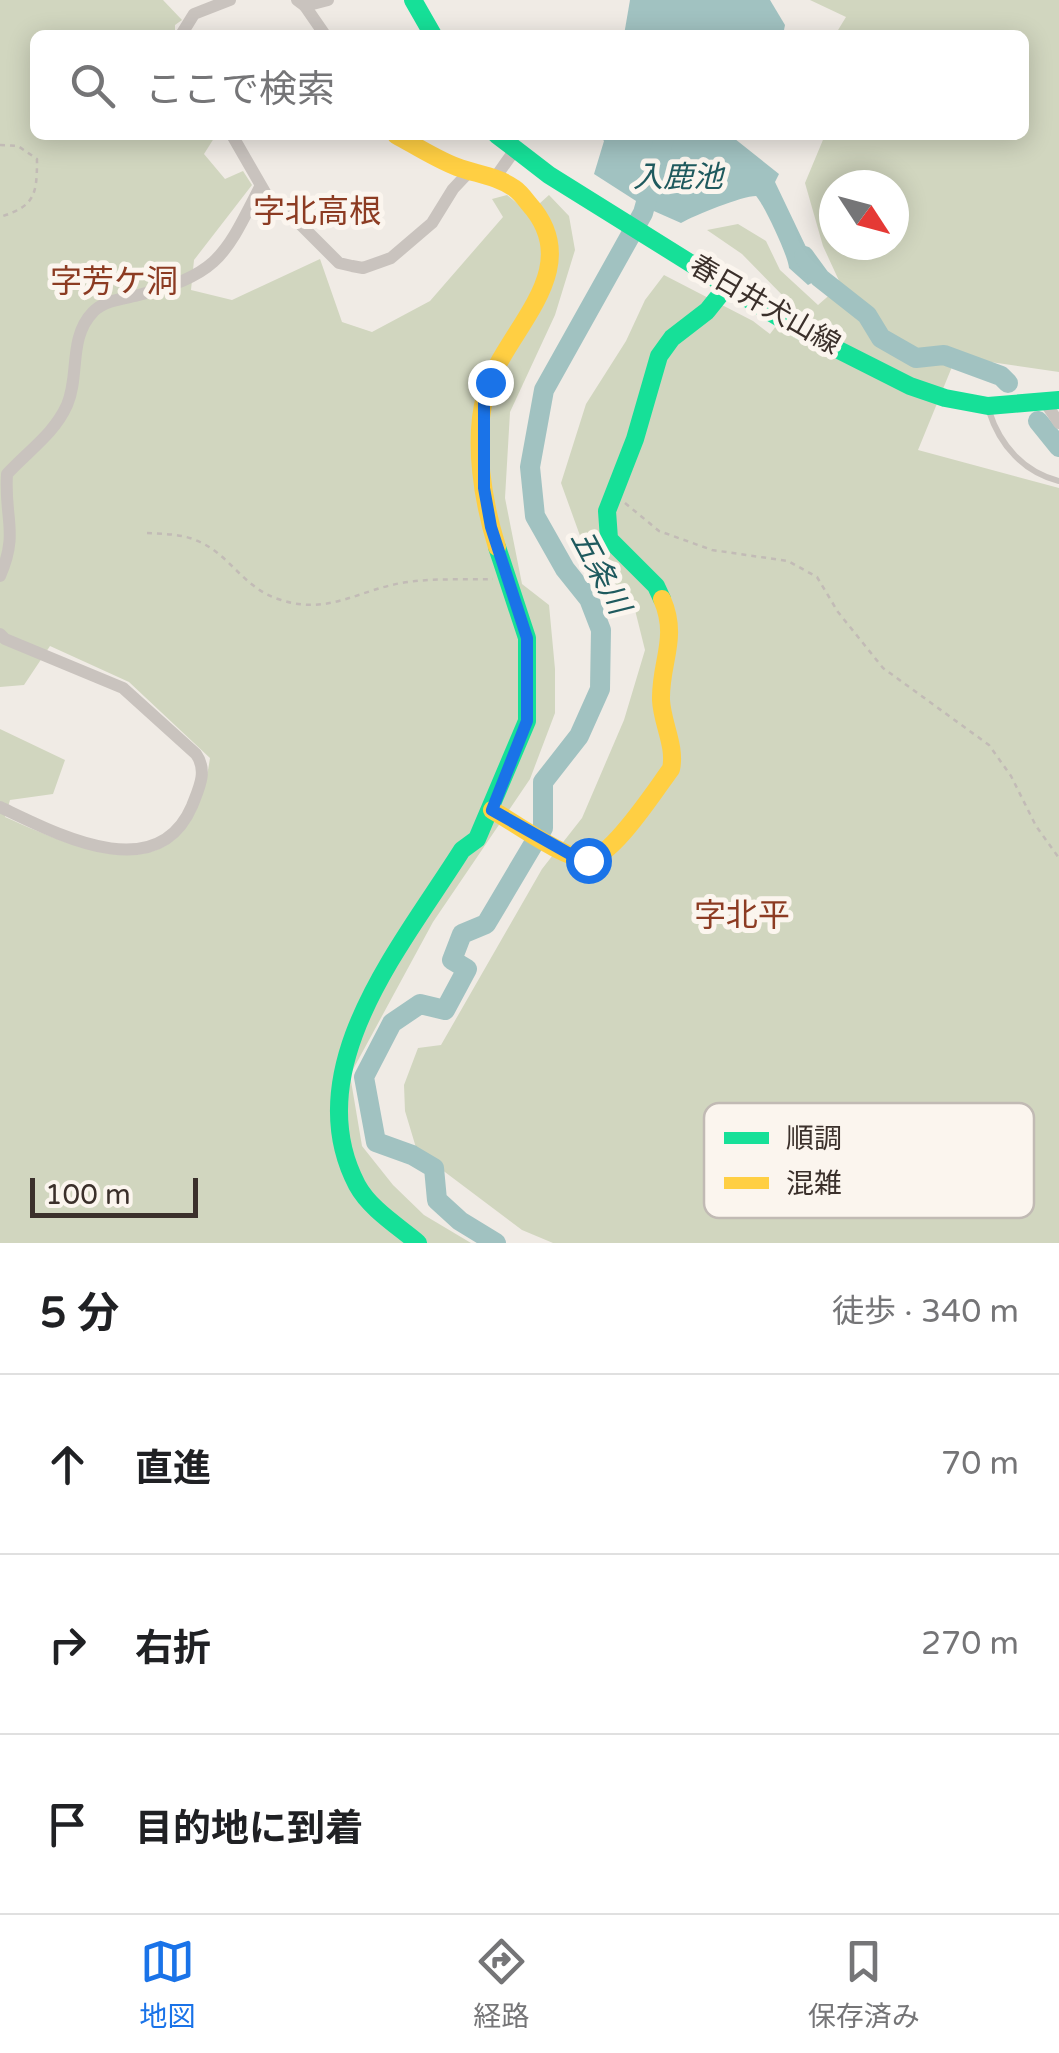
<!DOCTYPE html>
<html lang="ja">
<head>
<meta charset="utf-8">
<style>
	:root { --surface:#fff; --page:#f6f6f6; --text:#202124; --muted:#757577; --line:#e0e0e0; --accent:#1a73e8 }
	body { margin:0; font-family:"Varela Round","Noto Sans JP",sans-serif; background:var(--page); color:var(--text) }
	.compass { position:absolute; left:819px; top:170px; width:90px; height:90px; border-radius:50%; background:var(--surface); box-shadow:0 5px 25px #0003; rotate:126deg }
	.scale { position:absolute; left:30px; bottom:25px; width:168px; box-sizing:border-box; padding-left:10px; border:5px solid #3b302b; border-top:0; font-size:28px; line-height:35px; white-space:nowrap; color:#3b302b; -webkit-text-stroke:8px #fbf5ee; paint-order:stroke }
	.stop { position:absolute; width:30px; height:30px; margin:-22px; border:8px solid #1a73e8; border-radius:50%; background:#fff }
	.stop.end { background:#1a73e8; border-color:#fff; box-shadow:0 2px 10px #0008 }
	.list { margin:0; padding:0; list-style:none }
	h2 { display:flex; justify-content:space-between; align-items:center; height:130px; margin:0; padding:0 40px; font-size:42px }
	h2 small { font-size:32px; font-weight:400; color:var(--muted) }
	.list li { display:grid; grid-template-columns:65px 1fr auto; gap:30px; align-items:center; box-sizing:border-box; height:180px; padding:0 40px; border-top:2px solid var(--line) }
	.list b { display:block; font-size:38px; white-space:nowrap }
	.list em { font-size:32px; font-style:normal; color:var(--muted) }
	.icon { flex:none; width:55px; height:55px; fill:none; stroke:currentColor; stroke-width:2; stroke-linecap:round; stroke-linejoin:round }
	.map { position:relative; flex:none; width:1059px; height:1243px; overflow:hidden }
	.search { position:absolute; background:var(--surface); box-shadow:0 5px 25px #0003; left:30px; right:30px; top:30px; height:110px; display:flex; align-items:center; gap:25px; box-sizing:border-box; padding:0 35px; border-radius:15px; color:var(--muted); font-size:38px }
	.sheet { height:670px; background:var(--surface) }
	nav { display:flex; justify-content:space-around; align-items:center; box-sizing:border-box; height:140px; border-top:2px solid var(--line); background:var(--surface); font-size:28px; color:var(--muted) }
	nav a { display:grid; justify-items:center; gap:5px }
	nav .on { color:var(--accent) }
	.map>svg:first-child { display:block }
	.green { fill:#d1d6bf; fill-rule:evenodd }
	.water { fill:#a1c2c1 }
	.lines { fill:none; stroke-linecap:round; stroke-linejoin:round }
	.river { stroke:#a1c2c1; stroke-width:20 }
	.path { stroke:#c2bbb6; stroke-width:2.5; stroke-dasharray:5 5; stroke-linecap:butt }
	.lane { stroke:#c9c3be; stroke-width:6 }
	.street { stroke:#c9c3be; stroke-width:12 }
	.fast { stroke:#16e098; stroke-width:18 }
	.slow { stroke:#ffcf43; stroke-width:18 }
	.route { stroke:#1a73e8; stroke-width:12 }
	.labels { text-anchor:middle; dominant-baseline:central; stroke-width:10; stroke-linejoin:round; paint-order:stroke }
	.street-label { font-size:28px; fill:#3b302b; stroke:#fbf5ee }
	.water-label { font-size:30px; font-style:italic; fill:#1f5a5e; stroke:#fbf5ee }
	.quarter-label { font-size:32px; fill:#8c3b22; stroke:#fbf5ee }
	.key { fill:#fbf5ee; stroke:#c1bab4; stroke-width:2.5 }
	.key-label { font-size:28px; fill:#3b302b }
</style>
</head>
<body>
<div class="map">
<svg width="1059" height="1243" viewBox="0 0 1059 1243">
	<rect width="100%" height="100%" fill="#f0ebe5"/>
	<g class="green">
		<path d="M0,0H163L182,20L175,25V35H35V135H216L204,154L225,179L243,171L252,185L194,260L191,290L232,300L320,259L342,322L372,332L430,301L503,217L492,199L507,195L529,213L549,195L569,216L575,250L555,315L510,412L505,498L522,584L549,605L555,669V713L530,779L433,922L350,1075L362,1146L393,1185L424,1215L471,1243H0V729L65,760L53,794L10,800L5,817C97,858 190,896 210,758L129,682L50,646L24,685L0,687Z"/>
		<path d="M810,0H1059V372L956,357L918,450L1059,488V1243H553L522,1230L417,1151L405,1111L404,1085L418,1048L441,1045L542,869L582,818L624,720L645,650L634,606L583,544L561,483L586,404L626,341L645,300L664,275L753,321L770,334L792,305L742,254L707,230L738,224L766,241L780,270L818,305L841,285L823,246L805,183L825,135H1024V35H835L846,17ZM834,185H894V245H834Z"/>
	</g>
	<g class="water">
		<path d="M630,0H770L785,25L783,35H624Z"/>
		<path d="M599,135H730L779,174L775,182L806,247L828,274L808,285L789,268C789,258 764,204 756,196C742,196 695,215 681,223L647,208L594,174L604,141Z"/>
	</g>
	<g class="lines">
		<g class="river">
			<path d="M804,256L820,278L867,315L881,338L916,358L944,355L1001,376L1008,383"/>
			<path d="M1038,421L1059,447"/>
			<path d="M496,1243L460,1221L437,1200L434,1168L412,1155L376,1142L364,1077L392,1023L420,1004L445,1010L467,969L452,960L462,934L486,924L543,828V782L579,736L600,689L601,630L589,599L565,569L535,516L530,467L544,390L643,213L665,135"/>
		</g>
		<g class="path">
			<path d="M0,145L18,146L37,159C37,195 35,206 0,217"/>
			<path d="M625,503L659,531L712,550L788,561L817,577L838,612L883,668L989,745L1011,776L1036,826L1059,858"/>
			<path d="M147,533C165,534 184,534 200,542C232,557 244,589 281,600C330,616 361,588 408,582C436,578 465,580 493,579"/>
		</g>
		<path class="lane" d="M989,411C1000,446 1024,472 1059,481"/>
		<g class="street">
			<path d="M297,0L305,6L325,35"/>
			<path d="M305,6L328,0"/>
			<path d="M181,35L194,14L230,0"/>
			<path d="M232,135L270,201L292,216L339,263L352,266L363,268L391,258L432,223L453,189L469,172"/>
			<path d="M495,178L514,151"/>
			<path d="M1045,402L1059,423"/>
			<path d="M0,576C19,533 4,518 7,474C28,451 54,434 67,405C80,375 68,338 93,312C103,301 121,299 135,296C218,274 223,260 260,187"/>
			<path d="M0,634L5,639L123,688L196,754C208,771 199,788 192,806C157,888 57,834 0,807"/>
		</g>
		<g class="fast">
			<path d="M413,0L433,35"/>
			<path d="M497,135L549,175L727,286L803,332L910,386L945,398L988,406L1059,400"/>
			<path d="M662,599L656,586L609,539L607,511L635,439L659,356L672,338L707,311L727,286"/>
			<path d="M418,1243C398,1226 370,1209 357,1185C296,1069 403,944 462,850L477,839L527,721V638L497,547"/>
		</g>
		<g class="slow">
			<path d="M396,135C416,146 436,159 457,167C476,174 497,176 514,188C520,192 525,199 529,204C590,272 500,333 485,396C473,443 483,502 497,547"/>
			<path d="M492,810C514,822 565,860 588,859C612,858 656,789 671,769C676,746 662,723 661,700C660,662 679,638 662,599"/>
		</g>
	</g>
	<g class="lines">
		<path class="route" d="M490,382L484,399V488L491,527L527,638V721L492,810L577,858L588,860"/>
	</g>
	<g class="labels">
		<g class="street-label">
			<text transform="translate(765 305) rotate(30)">春日井犬山線</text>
		</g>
		<g class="water-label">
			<text x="678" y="177">入鹿池</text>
			<text transform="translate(600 572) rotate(62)">五条川</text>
		</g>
		<g class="quarter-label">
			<text x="317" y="212">字北高根</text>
			<text x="114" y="282">字芳ケ洞</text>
			<text x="742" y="916">字北平</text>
		</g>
	</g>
	<rect x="704" y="1103" width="330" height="115" rx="15" class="key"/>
	<rect x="724" y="1132" width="45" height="12" fill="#16e098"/>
	<rect x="724" y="1177" width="45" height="12" fill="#ffcf43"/>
	<g class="key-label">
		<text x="786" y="1148">順調</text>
		<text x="786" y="1193">混雑</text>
	</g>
</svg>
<svg class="compass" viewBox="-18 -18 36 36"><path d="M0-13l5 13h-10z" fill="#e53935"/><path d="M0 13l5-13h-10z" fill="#757577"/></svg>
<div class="scale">100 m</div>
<div class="stop" style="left:588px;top:860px"></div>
<div class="stop end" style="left:490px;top:382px"></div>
<div class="search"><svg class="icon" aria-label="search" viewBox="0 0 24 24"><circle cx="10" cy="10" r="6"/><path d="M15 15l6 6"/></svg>ここで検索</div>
</div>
<section class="sheet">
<h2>5 分<small>徒歩 · 340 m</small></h2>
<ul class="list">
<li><svg class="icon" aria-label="ahead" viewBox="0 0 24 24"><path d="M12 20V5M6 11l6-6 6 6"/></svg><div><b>直進</b></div><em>70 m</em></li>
<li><svg class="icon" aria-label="right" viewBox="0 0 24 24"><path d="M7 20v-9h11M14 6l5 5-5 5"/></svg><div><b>右折</b></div><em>270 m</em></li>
<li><svg class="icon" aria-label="arrive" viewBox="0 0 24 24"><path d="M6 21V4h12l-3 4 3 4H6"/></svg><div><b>目的地に到着</b></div></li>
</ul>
</section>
<nav>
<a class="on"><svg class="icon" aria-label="map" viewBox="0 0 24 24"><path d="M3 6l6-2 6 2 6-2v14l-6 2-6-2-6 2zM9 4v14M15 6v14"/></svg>地図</a>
<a><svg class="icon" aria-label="directions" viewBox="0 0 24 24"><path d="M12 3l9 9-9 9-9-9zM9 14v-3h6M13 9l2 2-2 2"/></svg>経路</a>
<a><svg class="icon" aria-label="saved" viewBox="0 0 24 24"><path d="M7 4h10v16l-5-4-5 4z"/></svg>保存済み</a>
</nav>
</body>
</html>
